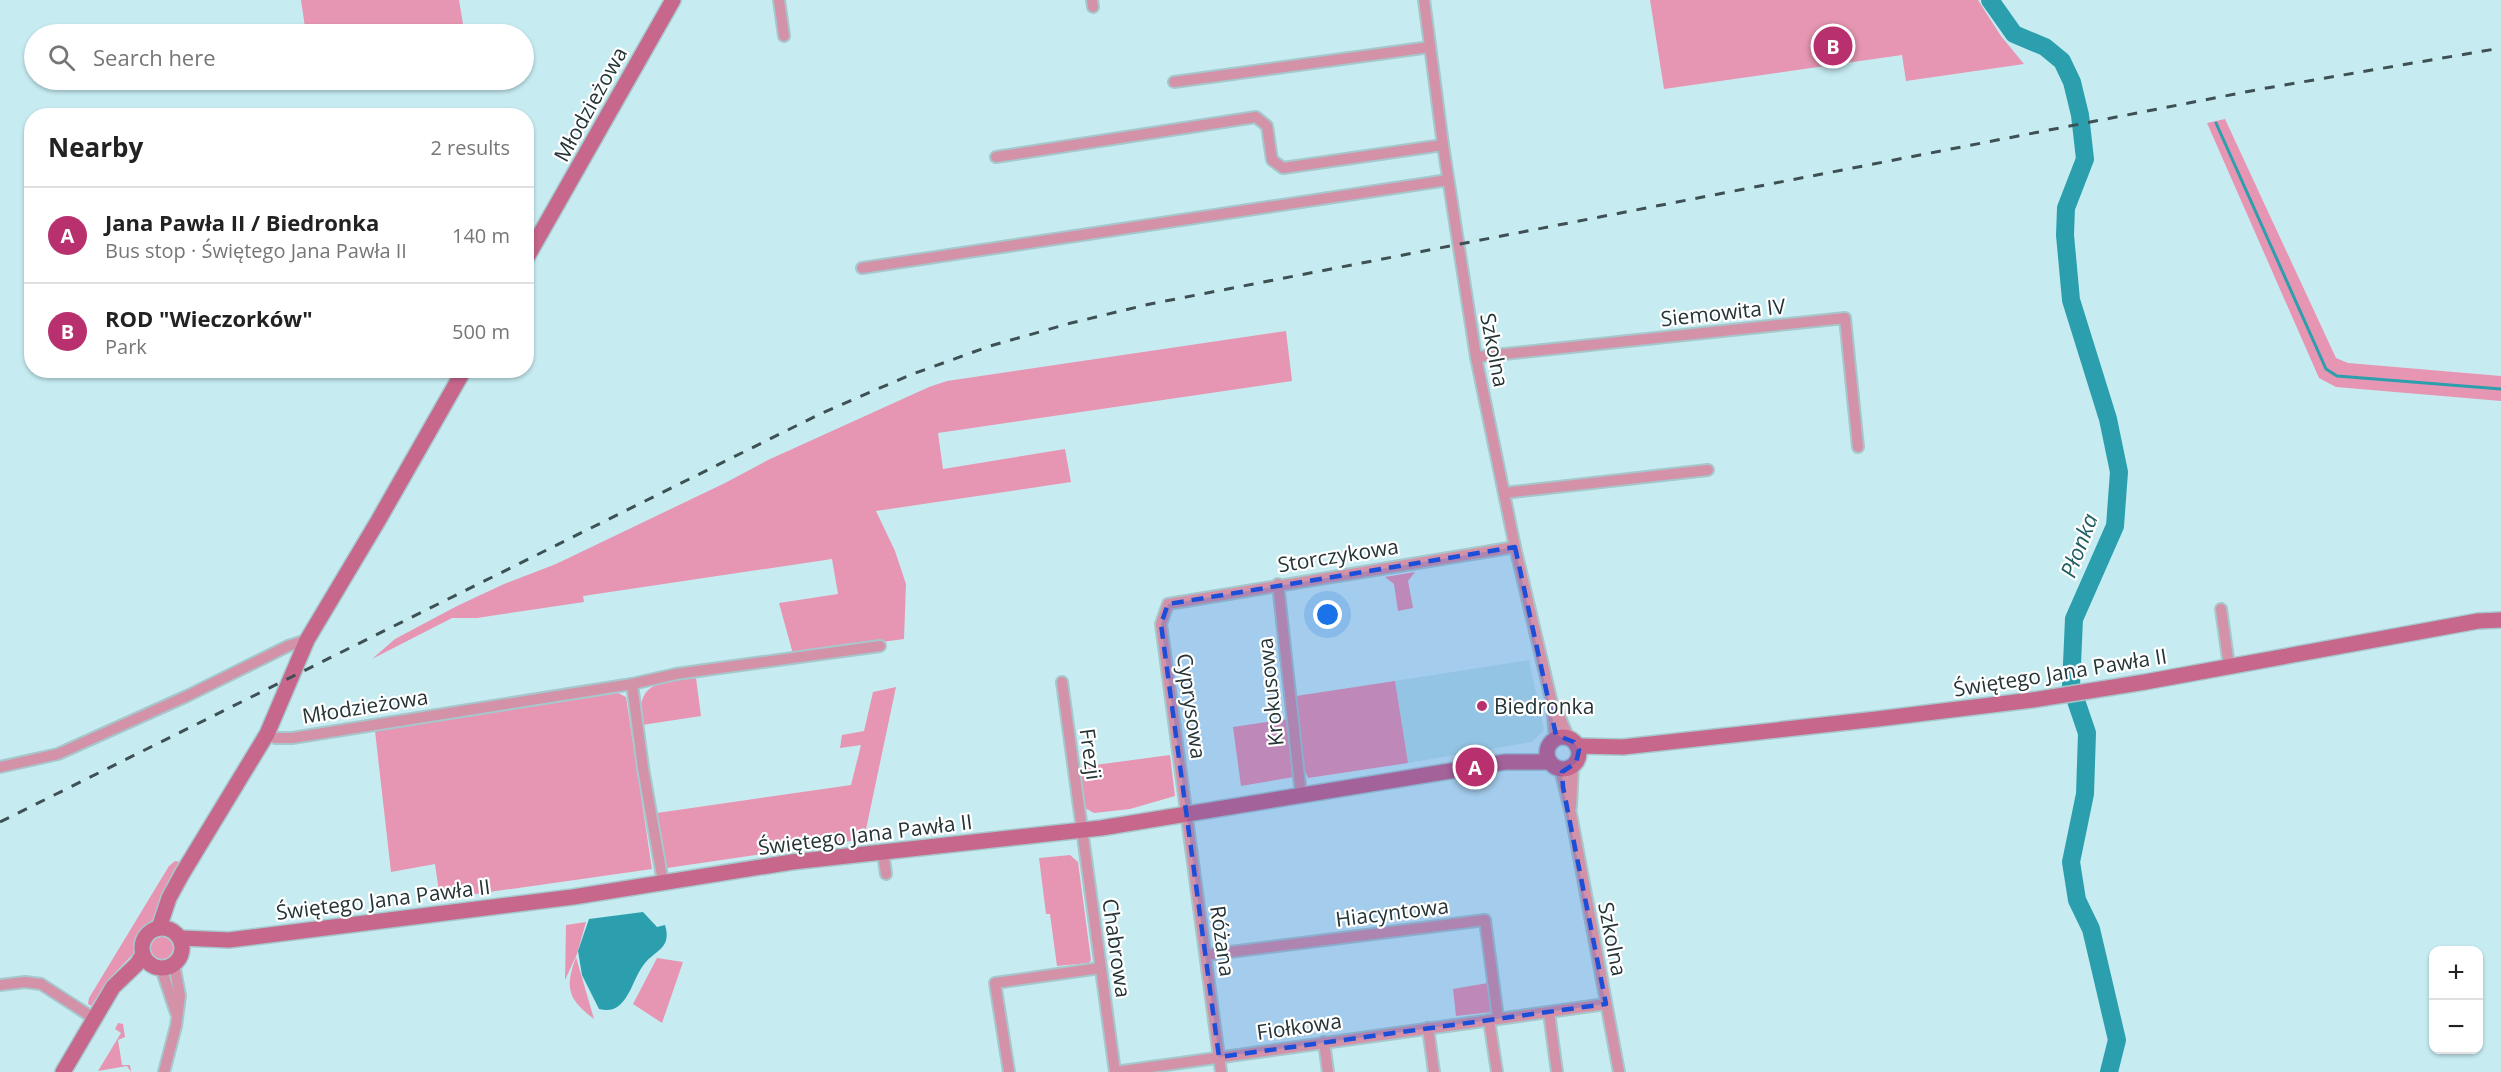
<!DOCTYPE html>
<html lang="en">
<head>
<meta charset="utf-8">
<style>
	:root { --surface:#fff; --page:#f2f2f2; --text:#222; --muted:#767676; --line:#e0e0e0; --accent:#b9306f }
	body { margin:0; font-family:"Open Sans",sans-serif; background:var(--page); color:var(--text) }
	.controls { position:absolute; right:18px; bottom:18px; display:grid; overflow:hidden; border-radius:12px; box-shadow:0 2px 4px #0004 }
	.controls button { width:54px; height:54px; display:grid; place-items:center; padding:0; border:0; border-bottom:2px solid var(--line); background:var(--surface); color:var(--text); font:30px sans-serif }
	.you { position:absolute; left:1328px; top:615px; width:21px; height:21px; margin:-15px; border:4px solid #fff; border-radius:50%; background:#1a73e8; box-shadow:0 0 0 9px #1a73e833 }
	.badge { display:grid; place-items:center; width:39px; height:39px; border-radius:50%; background:var(--accent); color:#fff; font-size:20px; font-weight:700 }
	.pin { position:absolute; translate:-50% -50%; border:3px solid #fff; box-shadow:0 2px 6px #0006 }
	.list { margin:0; padding:0; list-style:none }
	h2 { display:flex; justify-content:space-between; align-items:center; height:78px; margin:0; padding:0 24px; font-size:26px }
	h2 small { font-size:20px; font-weight:400; color:var(--muted) }
	.list li { display:grid; grid-template-columns:39px 1fr auto; gap:18px; align-items:center; box-sizing:border-box; height:96px; padding:0 24px; border-top:2px solid var(--line) }
	.list b { display:block; font-size:22px; white-space:nowrap }
	.list p { margin:0; font-size:20px; white-space:nowrap; color:var(--muted) }
	.list em { font-size:20px; font-style:normal; color:var(--muted) }
	.icon { flex:none; width:33px; height:33px; fill:none; stroke:currentColor; stroke-width:2; stroke-linecap:round; stroke-linejoin:round }
	.map { position:relative; flex:none; width:2501px; height:1072px; overflow:hidden }
	.search { position:absolute; background:var(--surface); box-shadow:0 2px 4px #0004; left:24px; top:24px; width:510px; height:66px; display:flex; align-items:center; gap:15px; box-sizing:border-box; padding:0 21px; border-radius:33px; color:var(--muted); font-size:22px }
	.panel { position:absolute; background:var(--surface); box-shadow:0 2px 4px #0004; left:24px; top:108px; width:510px; height:270px; border-radius:24px }
	.map>svg:first-child { display:block }
	.built { fill:#b1e1e8 }
	.green { fill:#e696b2 }
	.water { fill:#2b9fad }
	.lines { fill:none; stroke-linecap:round; stroke-linejoin:round }
	.stream { stroke:#2b9fad; stroke-width:3 }
	.river { stroke:#2b9fad; stroke-width:18 }
	.street-casing { stroke:#a6c7cc; stroke-width:14 }
	.secondary-casing { stroke:#a6c7cc; stroke-width:18 }
	.street { stroke:#d392a8; stroke-width:10 }
	.secondary { stroke:#c6678b; stroke-width:15 }
	.rail { stroke:#3e5053; stroke-width:3; stroke-dasharray:10 10; stroke-linecap:butt }
	.marked { fill:#1d4ed8; fill-opacity:0.2; stroke:#1d4ed8; stroke-width:4.5; stroke-dasharray:12 8; stroke-linejoin:round }
	.poi-dot { fill:#b9306f; stroke:#fff; stroke-width:2 }
	.labels { text-anchor:middle; dominant-baseline:central; stroke-width:4.5; stroke-linejoin:round; paint-order:stroke }
	.street-label { font-size:21px; fill:#253436; stroke:#fff }
	.poi-label { font-size:21px; fill:#253436; stroke:#fff; text-anchor:start }
	.water-label { font-size:22px; font-style:italic; fill:#205d65; stroke:#fff }
</style>
</head>
<body>
<div class="map">
<svg width="2501" height="1072" viewBox="0 0 2501 1072">
	<rect width="100%" height="100%" fill="#c6ecf2"/>
	<path class="built" d="M1529,660L1544,730L1532,742L1408,763L1395,681Z"/>
	<g class="green">
		<path d="M301,0H459L463,24L389,34H306Z"/>
		<path d="M1650,0H1978L2001,36L2024,64L1906,81L1902,55L1664,89Z"/>
		<path d="M2225,119L2336,358L2348,363L2501,376V401L2336,387L2319,378L2207,123Z"/>
		<path d="M1286,331L1292,381L938,433L943,469L1065,449L1071,482L876,511L895,551L906,584L904,639L793,654L779,603L838,594L832,559L583,596L584,602L477,618H452L372,659L395,639L457,606L504,584L556,564L725,483L768,460L929,387L947,381Z"/>
		<path d="M1415,572L1408,581L1413,608L1398,611L1394,584L1385,577Z"/>
		<path d="M696,678L701,716L642,725C635,680 661,683 696,678Z"/>
		<path d="M1395,681L1408,763L1308,778L1304,768L1296,696Z"/>
		<path d="M896,687L864,839L667,868L657,813L851,785L861,745L840,748L842,735L864,731L873,692Z"/>
		<path d="M618,693L626,697L652,869L440,899L435,864L391,872L375,731Z"/>
		<path d="M1288,719L1294,777L1241,786L1233,727Z"/>
		<path d="M1170,755L1175,796L1130,809L1094,813L1085,808L1080,767Z"/>
		<path d="M1070,855L1078,862L1091,960L1089,963L1057,966L1050,914H1046L1039,858Z"/>
		<path d="M175,861L180,862L167,887L154,919L142,928L136,937L133,954L110,978L91,1006L88,1004L89,998L169,866Z"/>
		<path d="M586,922L577,954L565,980L566,925Z"/>
		<circle cx="162" cy="948" r="11"/>
		<path d="M576,957L594,1019C567,999 565,987 576,957Z"/>
		<path d="M657,958L683,962L662,1023L633,1004Z"/>
		<path d="M1488,983L1492,1012L1456,1016L1453,989Z"/>
		<path d="M118,1023L123,1024L125,1037L118,1040L122,1065H130L131,1072L127,1066L98,1071L121,1033L115,1029Z"/>
	</g>
	<path class="water" d="M643,912L657,927L665,925C672,948 656,950 645,963C631,979 628,1017 599,1009L582,975L578,951L589,919Z"/>
	<g class="lines">
		<path class="stream" d="M2216,123L2326,369L2337,376L2501,389"/>
		<path class="river" d="M1990,0L2014,34L2045,47L2062,61L2072,82L2080,115L2085,159L2066,208L2065,235L2071,300L2108,419L2119,472L2115,526L2074,619L2071,686L2087,733L2085,794L2071,862L2077,900L2091,929L2117,1040L2109,1072"/>
		<defs>
			<g id="street">
				<path d="M779,0L784,36"/>
				<path d="M1092,0L1093,7"/>
				<path d="M1424,0L1443,145L1476,357L1515,547L1552,703L1555,740"/>
				<path d="M1174,82L1430,47"/>
				<path d="M996,157L1256,117L1267,126L1272,160L1283,168L1443,145"/>
				<path d="M862,268L1448,180"/>
				<path d="M1476,357L1845,318L1858,447"/>
				<path d="M1504,493L1708,470"/>
				<path d="M1278,584L1301,795"/>
				<path d="M2221,609L2229,666"/>
				<path d="M1062,682L1115,1072"/>
				<path d="M632,684L643,768L663,882"/>
				<path d="M1552,703L1556,708L1569,739"/>
				<path d="M267,734L275,738H292L632,684L676,674L880,646"/>
				<path d="M0,767L58,754L187,696L288,646L307,640"/>
				<path d="M1560,769L1571,814L1619,1072"/>
				<path d="M1571,807L1573,766"/>
				<path d="M883,853L886,874"/>
				<path d="M1206,955L1485,920L1498,1018"/>
				<path d="M161,968L176,1013"/>
				<path d="M0,985L25,982L41,984L95,1019"/>
				<path d="M1549,1013L1557,1072"/>
				<path d="M1489,1020L1497,1072"/>
				<path d="M1428,1028L1434,1072"/>
				<path d="M1324,1042L1328,1072"/>
				<path d="M164,1072L176,1026L180,996L174,964"/>
				<path d="M1009,1072L995,983L1100,968"/>
				<path d="M1115,1072L1606,1004"/>
				<path d="M1221,1072L1161,624L1168,604L1515,547"/>
			</g>
			<g id="secondary">
				<path d="M526,259L673,0"/>
				<circle cx="1563" cy="753" r="16"/>
				<path d="M1577,746L1623,747L1877,719L2032,700L2145,682L2478,621L2501,620"/>
				<circle cx="162" cy="948" r="20"/>
				<path d="M159,928L169,898L182,874L267,734L307,640L378,521L464,370"/>
				<path d="M180,938L229,940L573,897L792,862L1101,828L1505,762H1550"/>
				<path d="M63,1072L113,987L137,964L143,954"/>
			</g>
		</defs>
		<use href="#street" class="street-casing"/>
		<use href="#secondary" class="secondary-casing"/>
		<use href="#street" class="street"/>
		<use href="#secondary" class="secondary"/>
		<path class="rail" d="M0,822L822,413L910,375L990,346L1071,323L1150,304L2261,89L2501,48"/>
	</g>
	<path class="marked" d="M1515,547L1556,735L1574,742L1579,750L1576,763L1562,772L1563,787L1606,1004L1219,1057L1161,624L1168,604Z"/>
	<circle class="poi-dot" cx="1482" cy="706" r="6"/>
	<g class="labels">
		<g class="street-label">
			<text transform="translate(590 104) rotate(-61)">Młodzieżowa</text>
			<text transform="translate(1723 312) rotate(-6)">Siemowita IV</text>
			<text transform="translate(1495 350) rotate(79)">Szkolna</text>
			<text transform="translate(1338 555) rotate(-9)">Storczykowa</text>
			<text transform="translate(2060 672) rotate(-9)">Świętego Jana Pawła II</text>
			<text transform="translate(1270 692) rotate(-96)">Krokusowa</text>
			<text transform="translate(365 706) rotate(-9)">Młodzieżowa</text>
			<text transform="translate(1192 706) rotate(82)">Cyprysowa</text>
			<text transform="translate(1091 754) rotate(82)">Frezji</text>
			<text transform="translate(865 834) rotate(-7)">Świętego Jana Pawła II</text>
			<text transform="translate(383 899) rotate(-7)">Świętego Jana Pawła II</text>
			<text transform="translate(1392 912) rotate(-7)">Hiacyntowa</text>
			<text transform="translate(1613 939) rotate(79)">Szkolna</text>
			<text transform="translate(1223 941) rotate(82)">Różana</text>
			<text transform="translate(1117 948) rotate(82)">Chabrowa</text>
			<text transform="translate(1299 1026) rotate(-8)">Fiołkowa</text>
		</g>
		<g class="poi-label">
			<text x="1494" y="706">Biedronka</text>
		</g>
		<g class="water-label">
			<text transform="translate(2078 545) rotate(-69)">Płonka</text>
		</g>
	</g>
</svg>
<div class="controls">
<button>+</button>
<button>−</button>
</div>
<div class="you"></div>
<div class="pin badge" style="left:1475px;top:767px">A</div>
<div class="pin badge" style="left:1833px;top:46px">B</div>
<div class="search"><svg class="icon" aria-label="search" viewBox="0 0 24 24"><circle cx="10" cy="10" r="6"/><path d="M15 15l6 6"/></svg>Search here</div>
<section class="panel">
<h2>Nearby<small>2 results</small></h2>
<ul class="list">
<li><span class="badge">A</span><div><b>Jana Pawła II / Biedronka</b><p>Bus stop · Świętego Jana Pawła II</p></div><em>140 m</em></li>
<li><span class="badge">B</span><div><b>ROD &quot;Wieczorków&quot;</b><p>Park</p></div><em>500 m</em></li>
</ul>
</section>
</div>
</body>
</html>
